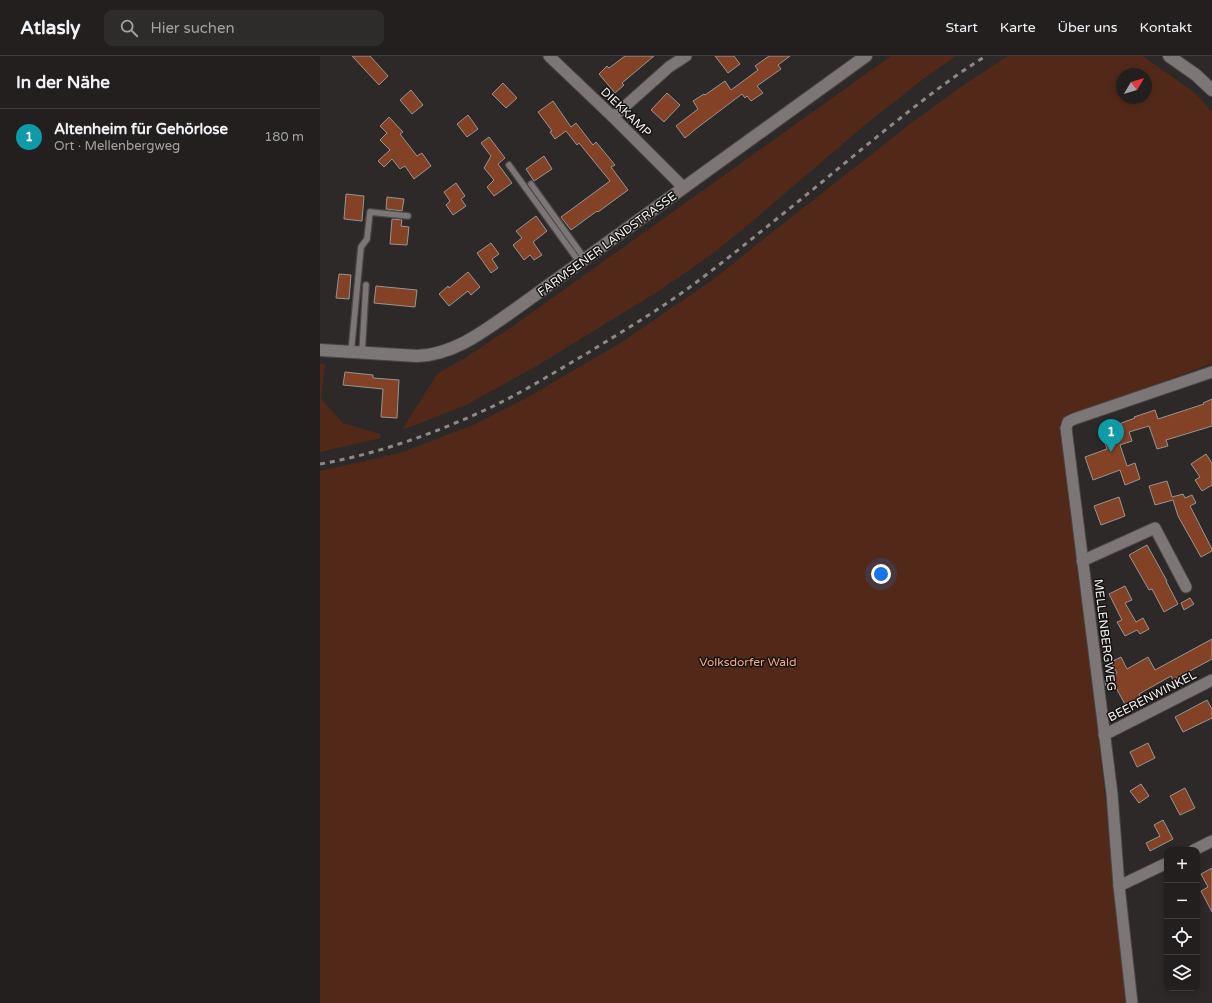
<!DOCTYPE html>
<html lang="de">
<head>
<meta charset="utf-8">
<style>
	:root { --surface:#221f1e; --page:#2e2c2b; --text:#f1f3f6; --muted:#a2a2a4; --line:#3f3d3c; --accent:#bca0f2 }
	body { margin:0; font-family:"Varela Round",sans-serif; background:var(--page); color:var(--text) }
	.controls { position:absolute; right:12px; bottom:12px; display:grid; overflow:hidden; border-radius:8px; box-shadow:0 2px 6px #0003 }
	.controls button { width:36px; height:36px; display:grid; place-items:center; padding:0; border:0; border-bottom:1px solid var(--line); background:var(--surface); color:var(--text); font:20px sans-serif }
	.compass { position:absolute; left:796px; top:12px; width:36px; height:36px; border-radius:50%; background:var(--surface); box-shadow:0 2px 6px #0003; rotate:52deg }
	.you { position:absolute; left:561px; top:518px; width:14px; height:14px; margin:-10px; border:3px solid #fff; border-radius:50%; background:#1a73e8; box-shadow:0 0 0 6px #1a73e833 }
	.badge { display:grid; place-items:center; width:26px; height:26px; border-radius:50%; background:var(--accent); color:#fff; font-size:13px; font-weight:700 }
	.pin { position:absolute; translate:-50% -33px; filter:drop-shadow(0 1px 2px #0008) }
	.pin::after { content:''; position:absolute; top:21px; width:14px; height:12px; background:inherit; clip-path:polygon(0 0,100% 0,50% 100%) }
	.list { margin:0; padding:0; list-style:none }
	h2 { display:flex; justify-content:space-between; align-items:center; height:52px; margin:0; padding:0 16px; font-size:17px }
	h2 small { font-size:13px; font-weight:400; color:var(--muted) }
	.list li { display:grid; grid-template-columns:26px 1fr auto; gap:12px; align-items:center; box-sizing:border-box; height:56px; padding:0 16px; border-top:1px solid var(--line) }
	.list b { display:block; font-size:15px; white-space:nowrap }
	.list p { margin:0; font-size:13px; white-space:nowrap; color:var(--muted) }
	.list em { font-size:13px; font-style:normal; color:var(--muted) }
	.icon { flex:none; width:22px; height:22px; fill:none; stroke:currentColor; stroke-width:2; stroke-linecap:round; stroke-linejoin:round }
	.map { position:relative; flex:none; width:892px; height:947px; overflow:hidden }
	header { display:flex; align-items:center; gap:24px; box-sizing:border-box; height:56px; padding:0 20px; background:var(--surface); border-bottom:1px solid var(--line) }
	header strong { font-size:19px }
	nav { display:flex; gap:22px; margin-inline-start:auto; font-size:14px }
	.search { width:280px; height:36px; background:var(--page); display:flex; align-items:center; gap:10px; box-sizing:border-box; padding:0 14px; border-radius:8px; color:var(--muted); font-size:15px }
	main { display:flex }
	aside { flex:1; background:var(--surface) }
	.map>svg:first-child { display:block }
	.green { fill:#522918; fill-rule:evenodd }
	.building { fill:#834226; stroke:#989492 }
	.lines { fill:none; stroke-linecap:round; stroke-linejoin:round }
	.service-casing { stroke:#4a4746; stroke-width:8 }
	.minor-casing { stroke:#4a4746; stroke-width:13 }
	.secondary-casing { stroke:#4a4746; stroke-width:14 }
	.service { stroke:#7c7776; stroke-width:5.5 }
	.minor { stroke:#7c7776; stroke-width:11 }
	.secondary { stroke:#7c7776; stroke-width:12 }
	.rail { stroke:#8c8988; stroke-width:3; stroke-dasharray:5 5; stroke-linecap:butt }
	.labels { text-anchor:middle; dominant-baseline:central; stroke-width:3; stroke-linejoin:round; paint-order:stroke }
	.street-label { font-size:12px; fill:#f3f0ef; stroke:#141212 }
	.park-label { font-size:12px; fill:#f8a989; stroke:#141212 }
</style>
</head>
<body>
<header>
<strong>Atlasly</strong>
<div class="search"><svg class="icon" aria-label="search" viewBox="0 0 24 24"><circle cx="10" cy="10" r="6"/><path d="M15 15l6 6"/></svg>Hier suchen</div>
<nav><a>Start</a><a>Karte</a><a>Über uns</a><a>Kontakt</a></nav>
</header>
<main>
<aside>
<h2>In der Nähe<small></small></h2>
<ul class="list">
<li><span class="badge" style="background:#0f9aa8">1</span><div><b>Altenheim für Gehörlose</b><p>Ort · Mellenbergweg</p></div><em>180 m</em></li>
</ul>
</aside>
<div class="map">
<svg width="892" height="947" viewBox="0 0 892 947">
	<rect width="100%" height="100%" fill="#2d2928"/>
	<g class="green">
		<path d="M571,0H636L606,21L546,68L428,169L391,199L337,236L215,311L146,349L82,374L117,318L145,302L196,268Z"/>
		<path d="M688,0H823L875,37L892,56V307L743,365L808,947H0V415L80,397L153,369L210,340L302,286L391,225L445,182L590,68L645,28ZM802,18H826V42H802Z"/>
		<path d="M0,308H5L1,343L23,367L60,378L61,382L0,396Z"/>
	</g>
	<g class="building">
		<path d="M32,0H50L68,20L59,29Z"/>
		<path d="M305,0H334L302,27L304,29L295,37L279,18L287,10L289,12Z"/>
		<path d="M395,0H414L420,8L408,17Z"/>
		<path d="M449,0H470L458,9L461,13L437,30L443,37L431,45L427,40L425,42L422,38L377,72L365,82L356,70L378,53L373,45L384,38L385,39L405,25L411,34L438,14L435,10Z"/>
		<path d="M183,27L197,42L186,52L172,38Z"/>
		<path d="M91,34L103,49L92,58L80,44Z"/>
		<path d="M347,37L360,49L344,66L331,54Z"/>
		<path d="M233,45L251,71L256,67L273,89L276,86L295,109L291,111L308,134L278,156L277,155L251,174L241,161L290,125L259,87L257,89L246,75L235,83L230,76L232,75L218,56Z"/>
		<path d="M148,59L158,73L147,81L137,68Z"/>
		<path d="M69,61L83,76L80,78L97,100L102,97L111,110L94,123L85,110L80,113L72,103L64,111L58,105L70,94L60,84L67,77L60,70Z"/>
		<path d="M169,81L185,102L178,108L192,127L174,140L167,131L174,124L164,112L171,100L161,87Z"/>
		<path d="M224,100L232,113L214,125L206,113Z"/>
		<path d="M136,127L145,140L141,143L146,150L133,159L126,149L130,145L124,136Z"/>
		<path d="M26,138L44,140L42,165L24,163Z"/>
		<path d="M67,141L84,143L82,155L66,153Z"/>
		<path d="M216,160L227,175L213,186L222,199L214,204L210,199L204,204L193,189L202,182L196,175Z"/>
		<path d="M72,163L82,164L81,170L89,171L87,189L70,188Z"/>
		<path d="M171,187L179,198L172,203L178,212L171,217L157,197Z"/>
		<path d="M148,216L160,231L151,239L148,235L129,250L119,238L128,230L129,232Z"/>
		<path d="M19,218L31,219L29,243L16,242Z"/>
		<path d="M56,230L97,234L95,251L54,247Z"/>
		<path d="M25,316L53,319V322L79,324L77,362L61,361L63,333L23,329Z"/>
		<path d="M892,343V370L846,384L848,390L837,393L829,370L809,376L812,385L800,389L807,410L815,407L820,423L805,429L800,414L773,424L765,401L787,393L780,373L796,367V369L815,362L814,361L835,354L838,363L884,348L883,347Z"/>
		<path d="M886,398L892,407V429L882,435L875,424L880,421L871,408Z"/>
		<path d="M847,425L852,441L863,438L865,442L872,439L876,447L870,450L892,493V495L881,501L858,460L853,444L835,449L829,430Z"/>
		<path d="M799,441L805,460L781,469L774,450Z"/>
		<path d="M827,489L847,525H846L858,548L844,556L832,533L829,534L809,499Z"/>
		<path d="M805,530L812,544L805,547L816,566L823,562L829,573L820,578L817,574L805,580L797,566L802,564L789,538Z"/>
		<path d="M870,542L874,548L864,554L861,547Z"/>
		<path d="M892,583V603L853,624L851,620L819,638L821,642L806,650L794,628L787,631L785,628V624L797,617L791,606L801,601L807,613L828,601L835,614Z"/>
		<path d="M887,644L892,653V662L863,676L855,661Z"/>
		<path d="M828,687L835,702L817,711L810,696Z"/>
		<path d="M821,728L829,740L819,747L810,735Z"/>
		<path d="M865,732L875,752L860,759L850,740Z"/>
		<path d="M843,764L853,783L830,795L826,787L840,780L834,769Z"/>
		<path d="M892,812V856L881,835L888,831L881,818Z"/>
	</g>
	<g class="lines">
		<defs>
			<g id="service">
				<path d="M189,109L260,207"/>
				<path d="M211,128L265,203"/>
				<path d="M31,297L41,191L47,183L50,156L88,160"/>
				<path d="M42,297L46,229"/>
			</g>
			<g id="minor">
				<path d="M229,0L293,61L364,132"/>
				<path d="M293,61L349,11L366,0"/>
				<path d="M762,505L835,472L866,531"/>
				<path d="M784,679L892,624"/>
				<path d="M874,794L892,785"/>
				<path d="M799,830L847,807"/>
				<path d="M812,947L799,830L792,738L746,372L748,366L754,363L892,316"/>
			</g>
			<g id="secondary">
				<path d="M849,0L876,19L892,34"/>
				<path d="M0,294L97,300C135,299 167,273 197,252L546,0"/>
			</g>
		</defs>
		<use href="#service" class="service-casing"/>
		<use href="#minor" class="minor-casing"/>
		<use href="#secondary" class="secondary-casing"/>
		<use href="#service" class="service"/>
		<use href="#minor" class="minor"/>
		<use href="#secondary" class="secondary"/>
		<path class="rail" d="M0,408C57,398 113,378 165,354C200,338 233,317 266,298C298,278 332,258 363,236C399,210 434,181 469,153C501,127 532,101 564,75C597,49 630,22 666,0"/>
	</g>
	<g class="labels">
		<g class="street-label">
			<text transform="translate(306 56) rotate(44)">DIEKKAMP</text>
			<text transform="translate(287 188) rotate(-36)">FARMSENER LANDSTRASSE</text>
			<text transform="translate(785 579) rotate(83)">MELLENBERGWEG</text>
			<text transform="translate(832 640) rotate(-27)">BEERENWINKEL</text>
		</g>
		<g class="park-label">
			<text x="428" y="606">Volksdorfer Wald</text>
		</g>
	</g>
</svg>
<div class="controls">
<button>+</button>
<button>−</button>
<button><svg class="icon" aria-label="locate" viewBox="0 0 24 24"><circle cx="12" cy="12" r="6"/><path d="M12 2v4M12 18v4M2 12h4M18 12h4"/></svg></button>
<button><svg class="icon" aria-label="layers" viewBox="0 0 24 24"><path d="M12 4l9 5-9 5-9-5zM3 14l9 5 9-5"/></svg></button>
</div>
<svg class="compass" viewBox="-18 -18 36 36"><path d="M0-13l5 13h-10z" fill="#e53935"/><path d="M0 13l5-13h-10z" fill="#a2a2a4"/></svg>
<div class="you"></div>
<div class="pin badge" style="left:791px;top:396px;background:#0f9aa8">1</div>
</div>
</main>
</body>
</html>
